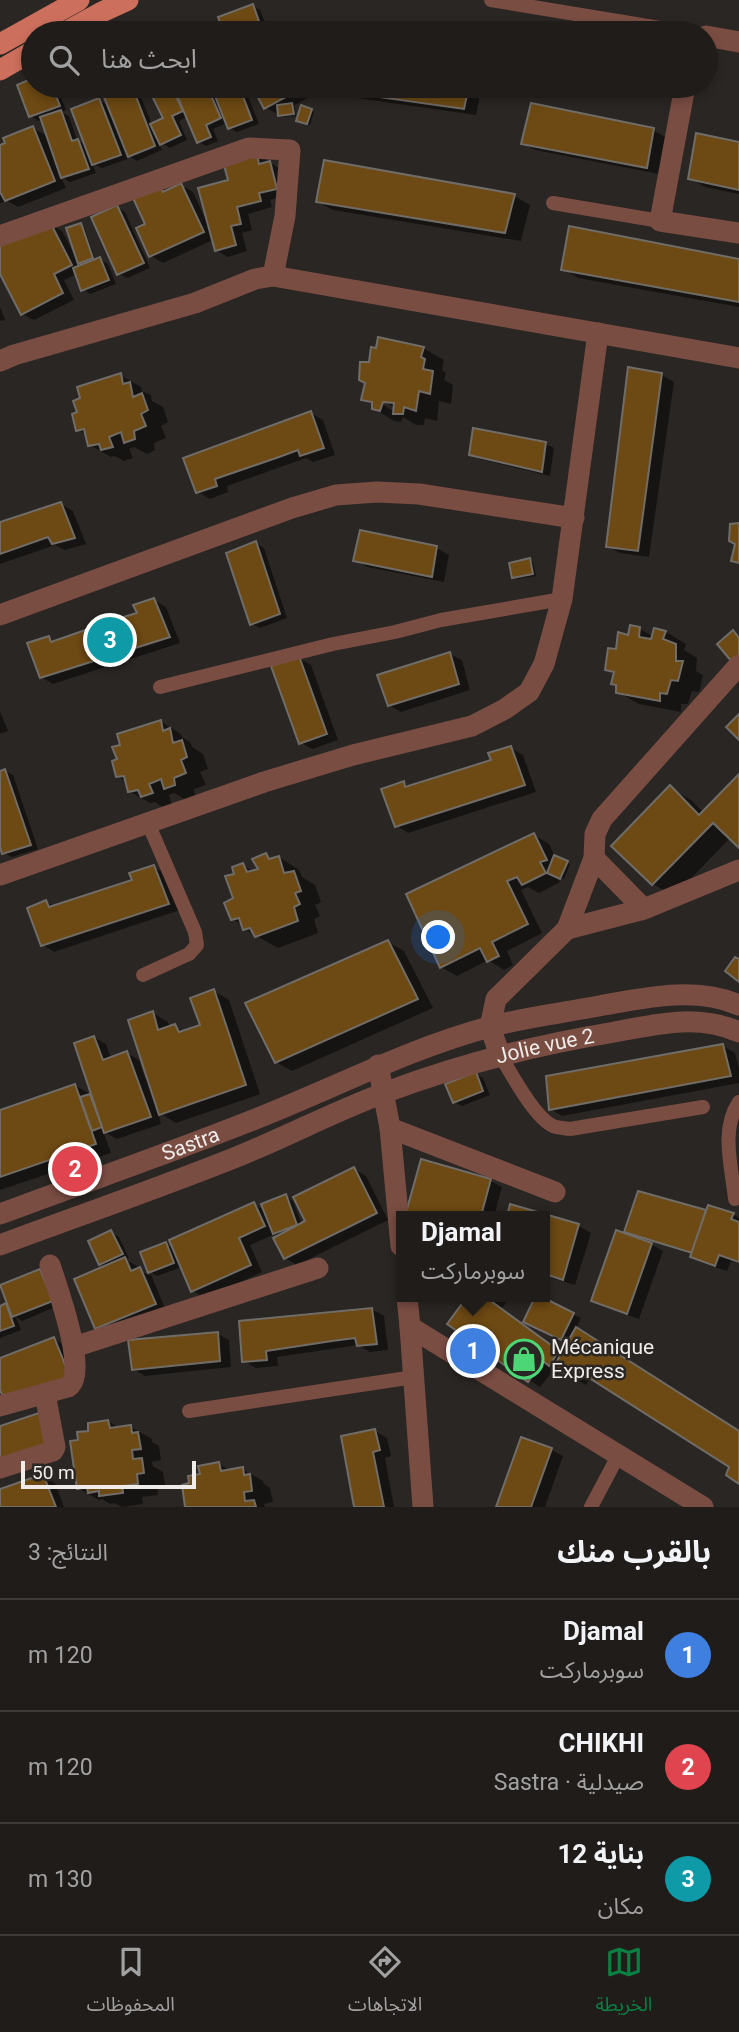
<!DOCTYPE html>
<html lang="ar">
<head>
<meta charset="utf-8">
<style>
	:root { --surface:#201c1a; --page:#282523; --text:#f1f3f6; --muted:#a2a1a2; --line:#3d3a39; --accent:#0b8043 }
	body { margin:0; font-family:Roboto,"Noto Sans Arabic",sans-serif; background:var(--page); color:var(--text); direction:rtl }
	.scale { position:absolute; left:21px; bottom:18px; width:175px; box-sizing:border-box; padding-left:7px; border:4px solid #efecea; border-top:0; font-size:19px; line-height:24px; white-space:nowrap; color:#efecea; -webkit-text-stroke:5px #2a2623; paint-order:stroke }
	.you { position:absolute; left:439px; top:938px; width:24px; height:24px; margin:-18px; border:5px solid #fff; border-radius:50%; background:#1a73e8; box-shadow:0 0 0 10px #1a73e833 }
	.badge { display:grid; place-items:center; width:46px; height:46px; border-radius:50%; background:var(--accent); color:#fff; font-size:23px; font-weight:700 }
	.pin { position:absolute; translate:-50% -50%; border:4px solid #fff; box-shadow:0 2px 7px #0006 }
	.popup { position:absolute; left:396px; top:1211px; width:154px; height:91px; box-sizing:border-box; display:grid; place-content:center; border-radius:0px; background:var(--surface); filter:drop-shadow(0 2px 5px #0005); font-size:23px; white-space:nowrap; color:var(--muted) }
	.popup b { font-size:26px; color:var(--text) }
	.popup::after { content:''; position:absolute; left:50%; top:100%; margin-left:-14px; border:14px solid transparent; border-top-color:var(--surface) }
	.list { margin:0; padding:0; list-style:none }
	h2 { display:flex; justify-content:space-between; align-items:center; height:91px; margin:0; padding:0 28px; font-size:30px }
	h2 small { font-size:23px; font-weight:400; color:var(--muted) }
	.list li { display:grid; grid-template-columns:46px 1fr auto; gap:21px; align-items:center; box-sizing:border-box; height:112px; padding:0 28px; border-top:2px solid var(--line) }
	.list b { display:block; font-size:26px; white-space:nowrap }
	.list p { margin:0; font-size:23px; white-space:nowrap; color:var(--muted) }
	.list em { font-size:23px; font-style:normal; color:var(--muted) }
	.icon { flex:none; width:38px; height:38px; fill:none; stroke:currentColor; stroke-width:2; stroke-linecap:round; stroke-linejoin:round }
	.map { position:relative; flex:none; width:739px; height:1507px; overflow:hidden; direction:ltr }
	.search { position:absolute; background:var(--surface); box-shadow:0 4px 10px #0003; left:21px; right:21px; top:21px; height:77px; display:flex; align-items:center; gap:18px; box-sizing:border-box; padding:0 24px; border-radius:38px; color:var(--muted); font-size:26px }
	.sheet { height:427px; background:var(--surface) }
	nav { display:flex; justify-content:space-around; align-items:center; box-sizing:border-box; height:98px; border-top:2px solid var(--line); background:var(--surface); font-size:19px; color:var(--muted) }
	nav a { display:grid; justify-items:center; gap:4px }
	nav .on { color:var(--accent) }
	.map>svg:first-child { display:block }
	.shadow { fill:#0007; fill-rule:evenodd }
	.building { fill:#6d4913; stroke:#706c68; stroke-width:2 }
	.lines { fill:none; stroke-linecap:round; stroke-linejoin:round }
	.service { stroke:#7a4d43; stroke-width:14 }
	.minor { stroke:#7a4d43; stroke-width:21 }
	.tertiary { stroke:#7a4d43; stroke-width:21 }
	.primary { stroke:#cd6f5d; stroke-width:21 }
	.labels { text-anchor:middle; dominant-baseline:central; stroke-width:5; stroke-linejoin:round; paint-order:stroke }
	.street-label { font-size:21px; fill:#efecea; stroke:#2a2623 }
	.poi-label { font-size:21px; fill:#efecea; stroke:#2a2623; text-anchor:start }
</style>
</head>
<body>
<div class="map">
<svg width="739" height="1507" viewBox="0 0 739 1507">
	<rect width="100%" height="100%" fill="#2a2623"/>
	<g class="shadow">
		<path d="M252,6L260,10L269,33H226L220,18Z"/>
		<path d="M33,80V86H57L66,110L61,112L69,116L77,140L87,146L99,100L109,106L131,88L139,92L152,125L165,119L149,86H244L259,124L237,132L229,128L227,123L213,129L218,141L206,146L199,142L188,116L179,121L187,140L170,148L158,141L162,150L137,161L126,154L128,159L102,168L92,163L96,173L70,182L61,177L66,188L18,207L7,201L0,203V147L33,128L49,137L42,119L38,121L31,116L19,86Z"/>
		<path d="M97,86H117L118,88L103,93L99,91Z"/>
		<path d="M254,86H324L325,88L293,106L295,107L296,116L283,117L280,113L278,114L266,108Z"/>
		<path d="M339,86H482L476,115L350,97L338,91Z"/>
		<path d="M311,110L314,112L310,125L301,122Z"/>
		<path d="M653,130L665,137L659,174L535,150L523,143Z"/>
		<path d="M739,143V194L705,187L690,178Z"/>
		<path d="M256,152L281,170L288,195L270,200L272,207L248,214L252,230L242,233L247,251L228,257L216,250L213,240L163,263L151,256L147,225L160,187L167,191L181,185L193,192L207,223L209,222L231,182Z"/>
		<path d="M514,196L530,205L521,241L333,210L318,202Z"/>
		<path d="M117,207L125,212L150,268L127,278L119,274Z"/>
		<path d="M50,224L62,231L74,254H76L81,225L84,227L96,261L100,259L108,264L116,284L90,294L83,289L77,274L64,280L74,300L34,320L22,314L0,270Z"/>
		<path d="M739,260V307L578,278L563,269Z"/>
		<path d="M0,307L5,320L0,321Z"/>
		<path d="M423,348L444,360L442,370L446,373L444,380L453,385L451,404L439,401L437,421L425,418L424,425H416L403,417L401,422L394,421L373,408L374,405L363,399L371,364ZM379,398L395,408V412L377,401Z"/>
		<path d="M630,369L662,375L674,382L649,557L620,553L608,546Z"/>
		<path d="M120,375L141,387L142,391L151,395L152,401L163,407L168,422L161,426L166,438L154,443L155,450L147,454L134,447L129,449L133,458L124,461L115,456L111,457L90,445L87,435L78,430Z"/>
		<path d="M311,413L323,420L335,455L313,462L306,458L227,486L228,492L210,499L198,492L185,459Z"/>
		<path d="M475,430L546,444L554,448L550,476L479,459L471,454Z"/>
		<path d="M61,504L73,511L86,544L65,550L55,545L0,564V523Z"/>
		<path d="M362,532L437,548L449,555L444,582L367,567L355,560Z"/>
		<path d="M256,543L264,548L287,618L260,628L252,624Z"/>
		<path d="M529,560L533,562L536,576L517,579L513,577Z"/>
		<path d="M154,600L166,607L180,643L53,684L41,677L49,638L57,642L139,614Z"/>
		<path d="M640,629L654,637L655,630L666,632L686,644L684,650L697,658L696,671L703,675L699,692L692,691L688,704H681V712L639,704L618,692L615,673L607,669L629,637Z"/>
		<path d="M450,654L462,660L470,690L401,712L389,705Z"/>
		<path d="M299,658L311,665L338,740L312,749L300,742Z"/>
		<path d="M0,711L8,731L0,734Z"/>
		<path d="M160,721L181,734L182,737L190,742L192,747L203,754L208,769L200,772L206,785L194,789L195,797L186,800L174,793L169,795L172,805L164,808L155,802L150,803L129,791L127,782L117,776Z"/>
		<path d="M511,748L523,755L536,792L408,833L397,826L403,783L411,787L493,761Z"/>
		<path d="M5,771L13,775L38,849L12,857L4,853L0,842V773Z"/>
		<path d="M739,777V845L731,837L674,896L653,884L670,788L691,800L704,813Z"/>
		<path d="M534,835L549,844L556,858L570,864L564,879L557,876L560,882L539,893L528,887L521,890L542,933L507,951L513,965L504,970L488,960L457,976L441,967Z"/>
		<path d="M266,855L273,859L279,857L299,870L302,877L315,885L321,902L315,905L320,916L314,919L318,933L278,948L245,929L243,925L232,919L236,875L243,865L255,872L261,870Z"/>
		<path d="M154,867L166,874L180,910L54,952L43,945L46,902L55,907L134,881Z"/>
		<path d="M388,942L404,951L433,1008L292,1071L276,1062Z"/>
		<path d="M214,991L229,1000L260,1094L176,1123L158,1112L161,1124L117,1139L103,1131L111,1153L0,1190V1112L75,1085L93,1096L94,1037L106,1044L111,1059L127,1053L139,1060L145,1078L148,1076L153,1013L168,1022L170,1028L175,1026L185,1032L202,1026Z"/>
		<path d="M723,1046L735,1053L739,1069V1083L562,1116L550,1109Z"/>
		<path d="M476,1074L483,1078L490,1095L462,1106L454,1102Z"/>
		<path d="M423,1161L491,1181L502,1187L494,1216H407Z"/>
		<path d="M354,1169L366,1176L388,1220L297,1265L285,1258L280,1236L275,1234L250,1245L262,1272L205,1298L193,1291L182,1267L157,1276L150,1272L166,1311L109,1335L97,1328L107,1267L101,1264L111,1232L119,1237L129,1258L126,1260L137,1266L138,1270L151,1276L142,1253L166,1244L174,1249L254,1204L266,1211L285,1196L293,1201L302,1225Z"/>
		<path d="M639,1193L707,1212L733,1214L739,1218V1263L731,1261L727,1271L703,1263L692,1256L693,1255L650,1241L649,1243L663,1251L639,1319L605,1307L593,1300L625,1234Z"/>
		<path d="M512,1206L579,1226L591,1233L575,1285L545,1276V1216H509Z"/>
		<path d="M40,1271L48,1275L60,1305L22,1321L16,1317L21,1330L0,1338V1307L9,1304Z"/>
		<path d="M469,1297H510L501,1309L563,1354L569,1343L526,1321L537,1297L581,1318L576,1329L739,1432V1482L732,1467L590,1377L586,1385L555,1368L540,1387L529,1380L449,1323Z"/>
		<path d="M372,1309L384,1316L388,1350L370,1352L358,1345L345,1347L277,1357L278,1366L256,1368L244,1361L241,1323Z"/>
		<path d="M218,1334L229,1340L231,1367L145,1376L133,1369Z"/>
		<path d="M54,1339L66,1346L80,1384L0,1402V1360Z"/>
		<path d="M108,1421L121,1429L131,1427L152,1439V1442L159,1446L161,1460L152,1462L153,1466L163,1472L165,1485L157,1486L158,1495L142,1497L143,1504L122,1507L115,1503L110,1504L102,1499L99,1500L78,1488L80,1441Z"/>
		<path d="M375,1431L387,1438L391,1456L385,1458L394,1507H356Z"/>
		<path d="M522,1439L552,1450L563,1456L545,1507H498Z"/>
		<path d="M219,1464L231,1471L242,1469L263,1481L264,1484L270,1488L273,1502L264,1504L265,1507H187L191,1485Z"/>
		<path d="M43,1476L55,1483L64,1507H0V1491Z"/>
	</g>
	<g class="building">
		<path d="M253,4L263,33H224L218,17Z"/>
		<path d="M33,78V86H52L60,106L29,117L17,85Z"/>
		<path d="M96,86H115L98,92Z"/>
		<path d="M132,86L155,146L128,157L104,97Z"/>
		<path d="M147,86H171L183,111L172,116L181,135L160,145L150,124L163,118Z"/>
		<path d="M173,86H207L221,118L206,125L211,137L197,143Z"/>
		<path d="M211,86H239L252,120L228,129Z"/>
		<path d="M252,86H306L264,109Z"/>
		<path d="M337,86H469L464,109L336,91Z"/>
		<path d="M99,98L121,155L92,165L71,109Z"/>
		<path d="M292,103L294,114L278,116L277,105Z"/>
		<path d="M531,103L654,128L647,168L521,144Z"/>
		<path d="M301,105L312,109L307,124L296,121Z"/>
		<path d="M61,110L72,141L78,139L89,169L61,178L40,117Z"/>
		<path d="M33,126L55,181L5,201L0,192V145L5,143L3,138Z"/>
		<path d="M696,133L739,142V190L688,179Z"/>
		<path d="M256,150L259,164L270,161L277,189L259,193L261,201L237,207L241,224L231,226L236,245L215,251L198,188L228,180L224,165Z"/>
		<path d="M324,160L515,194L505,233L316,202Z"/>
		<path d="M181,183L204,232L149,257L136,228L145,224L133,198L160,185L163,192Z"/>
		<path d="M117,205L144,263L117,275L91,217Z"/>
		<path d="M50,222L72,265L54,274L63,293L21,315L0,274V243Z"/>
		<path d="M81,223L93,258L78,264L66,228Z"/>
		<path d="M569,226L739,259V302L561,270Z"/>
		<path d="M100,257L109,280L81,291L73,268Z"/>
		<path d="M378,337L424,347L421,357L425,359L423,369L433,371L430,394L419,391L416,411L404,407L403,414H393L394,403L383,402L380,411L372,409V402L361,400L365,383L359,380L360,362H369L371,347L376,348Z"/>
		<path d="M628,367L662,373L638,551L606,547Z"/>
		<path d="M121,373L123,384L130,382L133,397L142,393L148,410L141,414L146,426L134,431L135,439L124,443L121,432L109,437L113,447L101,450L99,444L88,446L84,429L76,431L72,414L77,412L73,401L80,398L77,387Z"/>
		<path d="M311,411L324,448L300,456L298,450L279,457L215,479L217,486L196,493L183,458Z"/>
		<path d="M473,428L546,442L542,472L469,455Z"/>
		<path d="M61,502L75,538L52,544L48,537L0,554V522Z"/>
		<path d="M739,523V563L731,561L735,544L729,541L730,524Z"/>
		<path d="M360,530L437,546L432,577L353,561Z"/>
		<path d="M256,541L280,614L250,625L226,553Z"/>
		<path d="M530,558L533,574L512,578L509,563Z"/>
		<path d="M154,598L170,637L40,678L27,643L49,636L51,642L120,618L137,613L133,605Z"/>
		<path d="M630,625L640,627L639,637L651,639L654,628L666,631L663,639L676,644V661H683L678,681L671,680L667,694L660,693V701L616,693V685L611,684L614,672L605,670L608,648L616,649L618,632L628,635Z"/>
		<path d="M733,630L739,638V656L732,662L717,644Z"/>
		<path d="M450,652L459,684L388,706L377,675Z"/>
		<path d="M299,656L327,734L299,744L271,666Z"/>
		<path d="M739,714V740L726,727Z"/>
		<path d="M161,720L163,731L170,728L173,743L182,740L187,757L181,760L186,773L174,778L175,785L164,789L161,779L149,784L153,793L141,797L138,790L128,792L124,776L116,777L112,761L117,759L112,747L120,745L117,734Z"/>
		<path d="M511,746L525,785L395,827L381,789L404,781L405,787L491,760L488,753Z"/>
		<path d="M5,769L31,845L2,854L0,847V771Z"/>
		<path d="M739,774V848L713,823L652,885L611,846L670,785L699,815Z"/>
		<path d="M534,833L547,860L540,862L546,873L522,885L517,877L507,881L528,924L492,942L499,956L487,962L480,948L440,968L406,894Z"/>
		<path d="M266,853L269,859L279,856L284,873L294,871L301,891L295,893L300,904L294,907L298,921L255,937L250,928L243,930L239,918L231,920L224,903L233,898L225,876L234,874L232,867L243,863L247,872L258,869L252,859Z"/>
		<path d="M554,855L568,861L560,879L547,873Z"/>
		<path d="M154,865L169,904L41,946L27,908L46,900L49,907L132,880L129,873Z"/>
		<path d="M388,940L418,999L275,1063L245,1003Z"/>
		<path d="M735,957L739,959V982L725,971Z"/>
		<path d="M214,989L246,1085L159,1115L128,1020L153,1011L158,1030L175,1024L179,1032L200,1025L190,998Z"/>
		<path d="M94,1036L103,1060L127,1051L151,1117L104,1133L74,1043Z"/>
		<path d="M723,1044L731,1076L549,1110L546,1076Z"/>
		<path d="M476,1072L483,1091L453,1103L445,1084Z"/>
		<path d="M75,1084L96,1144L0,1177V1110Z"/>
		<path d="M90,1094L102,1127L92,1131L80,1097Z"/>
		<path d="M421,1159L491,1179L481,1216H405Z"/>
		<path d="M354,1167L377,1213L284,1259L273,1238L305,1221L293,1197Z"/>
		<path d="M638,1191L706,1210L692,1253L624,1232Z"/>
		<path d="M286,1194L297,1225L273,1234L261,1204Z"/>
		<path d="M254,1202L265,1226L239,1238L251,1265L191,1292L169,1240Z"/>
		<path d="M510,1204L579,1224L563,1280L545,1274V1216H507Z"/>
		<path d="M708,1205L734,1213L731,1219L739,1222V1262L719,1255L715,1266L690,1257Z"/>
		<path d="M111,1230L123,1254L99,1265L88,1241Z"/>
		<path d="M616,1230L652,1243L627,1314L591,1301Z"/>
		<path d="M166,1242L174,1263L148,1273L140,1252Z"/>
		<path d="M125,1257L131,1271L140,1267L156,1304L95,1329L74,1279Z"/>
		<path d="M40,1269L53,1301L12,1317L0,1285Z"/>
		<path d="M467,1297H494L491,1301L559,1351L549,1366L543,1361L528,1382L447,1324Z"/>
		<path d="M535,1297H542L574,1313L561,1340L523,1322Z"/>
		<path d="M6,1303L14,1326L0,1331V1306Z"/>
		<path d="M372,1308L377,1344L357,1346L355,1338L332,1341L266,1351L267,1360L242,1362L239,1321Z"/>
		<path d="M576,1327L739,1431V1484L726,1475L729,1467L575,1369L570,1378L553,1368Z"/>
		<path d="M218,1332L220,1361L132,1370L128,1340Z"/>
		<path d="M54,1337L70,1377L5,1402L0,1390V1358Z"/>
		<path d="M39,1413L49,1444L0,1459V1426Z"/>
		<path d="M108,1420L110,1428L131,1425L132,1433L138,1432L141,1449L132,1450L133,1459L142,1458L144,1473L137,1474L138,1484L122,1486L123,1493L99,1496V1491L88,1493L87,1487L77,1489L70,1441L78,1440L77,1432L88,1431V1423Z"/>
		<path d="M375,1429L380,1450L373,1452L384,1507H354L341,1436Z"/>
		<path d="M521,1437L552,1448L531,1507H496Z"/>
		<path d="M219,1462L221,1471L243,1467L244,1475L250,1474L252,1491L244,1492L245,1501L254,1500L256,1507H185L182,1485L189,1483L188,1476L200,1474L198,1466Z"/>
		<path d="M43,1474L56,1507H0V1489Z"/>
	</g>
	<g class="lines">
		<g class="service">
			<path d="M491,0L690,33"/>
			<path d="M553,203L660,221"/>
			<path d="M160,687L333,644L395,632L441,620L562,599"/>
			<path d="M143,975L189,954L197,945L195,932L148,823"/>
			<path d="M500,1055C511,1073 534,1117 553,1126C558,1128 565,1128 570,1129L703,1107"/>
			<path d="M735,1199C732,1168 720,1130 739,1102"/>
			<path d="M189,1411L414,1377"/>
			<path d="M591,1507L619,1454"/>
		</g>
		<g class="minor">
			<path d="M706,36L739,42"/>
			<path d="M685,86L660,221L739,233"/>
			<path d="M0,236L249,148L290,150L285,216L273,276"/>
			<path d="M0,361L14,355L195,303L255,279L273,276L739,358"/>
			<path d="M0,615L292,508L336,495L377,492L419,494L574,518"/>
			<path d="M0,875L264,782L353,755L472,726L505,709L529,692L544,664L562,599L598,333"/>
			<path d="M644,909L739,870"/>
			<path d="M567,929L644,909L594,858"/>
			<path d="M500,1055L490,1027L496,999L567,929L594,858L595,834L602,819L739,665"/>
			<path d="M378,1065L390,1128L401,1246"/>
			<path d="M390,1128L555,1192"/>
			<path d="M407,1297L410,1327L703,1507"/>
			<path d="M410,1327L423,1507"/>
			<path d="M74,1347L318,1268"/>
			<path d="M0,1406L68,1387C89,1374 57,1287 50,1265"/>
			<path d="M0,1468L53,1451L55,1447L45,1394"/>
		</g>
		<g class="tertiary">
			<path id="s1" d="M0,1214C88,1181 176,1151 263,1116C338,1086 411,1048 489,1027C525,1017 563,1013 599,1006C644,998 694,986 739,1005"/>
			<path id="s2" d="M0,1245C78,1216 156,1189 234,1158C284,1138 333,1112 384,1093C457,1065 532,1046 609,1033C653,1025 696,1013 739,1032"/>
		</g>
		<g class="primary">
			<path d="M64,33L102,12L128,0"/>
			<path d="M0,44L79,0"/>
			<path d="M0,70L33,51"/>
		</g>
	</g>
	<defs>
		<symbol id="shop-ring" viewBox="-11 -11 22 22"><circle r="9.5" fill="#2a2623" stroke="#4dd676" stroke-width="1.5"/><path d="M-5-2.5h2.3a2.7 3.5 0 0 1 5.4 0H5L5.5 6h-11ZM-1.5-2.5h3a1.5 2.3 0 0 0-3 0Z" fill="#4dd676"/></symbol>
	</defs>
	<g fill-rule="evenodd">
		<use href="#shop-ring" x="502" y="1337" width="44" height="44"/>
	</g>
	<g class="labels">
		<g class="street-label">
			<text stroke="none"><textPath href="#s2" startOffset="581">Jolie vue 2</textPath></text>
			<text stroke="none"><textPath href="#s1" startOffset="203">Sastra</textPath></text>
		</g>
		<g class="poi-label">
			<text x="551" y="1347">Mécanique<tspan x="551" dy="24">Express</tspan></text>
		</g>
	</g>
</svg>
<div class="scale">50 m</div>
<div class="you"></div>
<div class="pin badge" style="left:473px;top:1351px;background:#3f7fe0">1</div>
<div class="popup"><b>Djamal</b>سوبرماركت</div>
<div class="pin badge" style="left:75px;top:1169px;background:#e0444e">2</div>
<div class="pin badge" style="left:110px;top:640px;background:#0f9aa8">3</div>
<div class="search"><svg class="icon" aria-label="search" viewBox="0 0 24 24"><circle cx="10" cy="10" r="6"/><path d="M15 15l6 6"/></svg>ابحث هنا</div>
</div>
<section class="sheet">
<h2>بالقرب منك<small>النتائج: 3</small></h2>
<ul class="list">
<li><span class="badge" style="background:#3f7fe0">1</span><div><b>Djamal</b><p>سوبرماركت</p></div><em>120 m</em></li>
<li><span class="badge" style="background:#e0444e">2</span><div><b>CHIKHI</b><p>صيدلية · Sastra</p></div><em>120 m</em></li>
<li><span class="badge" style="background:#0f9aa8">3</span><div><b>بناية 12</b><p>مكان</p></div><em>130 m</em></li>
</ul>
</section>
<nav>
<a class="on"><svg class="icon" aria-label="map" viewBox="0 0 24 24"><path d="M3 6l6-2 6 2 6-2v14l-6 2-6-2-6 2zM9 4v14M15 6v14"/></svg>الخريطة</a>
<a><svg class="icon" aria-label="directions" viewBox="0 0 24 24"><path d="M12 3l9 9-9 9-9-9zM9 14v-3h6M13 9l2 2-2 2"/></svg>الاتجاهات</a>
<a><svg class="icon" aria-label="saved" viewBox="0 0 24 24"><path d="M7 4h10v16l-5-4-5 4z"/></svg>المحفوظات</a>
</nav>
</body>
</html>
